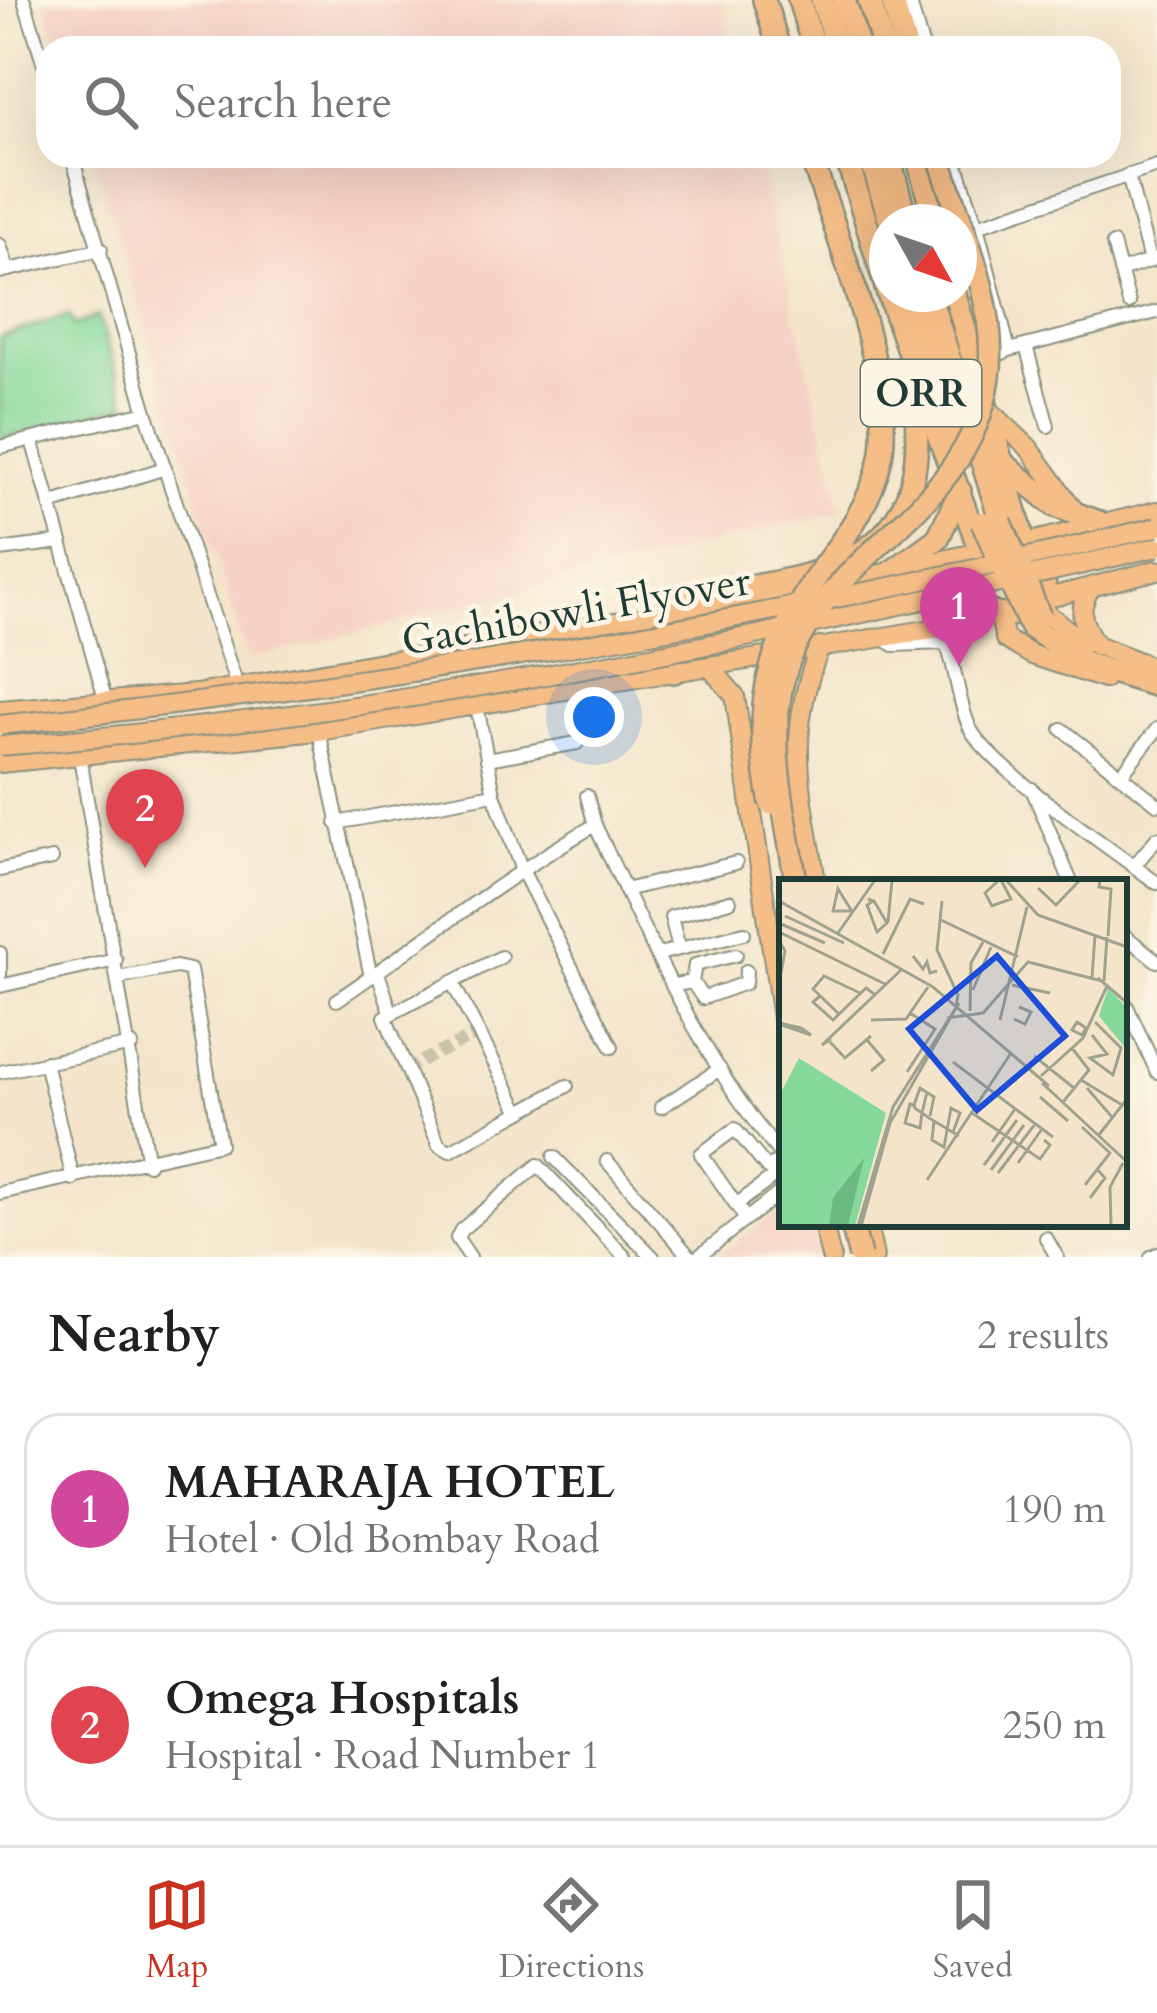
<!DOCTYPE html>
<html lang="en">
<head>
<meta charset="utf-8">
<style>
	:root { --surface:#fff; --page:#f2f2f2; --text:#202124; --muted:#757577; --line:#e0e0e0; --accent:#c8321e }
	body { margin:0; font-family:Cardo,serif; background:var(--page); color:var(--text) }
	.compass { position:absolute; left:869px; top:204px; width:108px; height:108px; border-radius:50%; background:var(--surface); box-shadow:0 12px 48px #0002; rotate:130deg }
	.you { position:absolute; left:594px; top:717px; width:42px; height:42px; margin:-30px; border:9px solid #fff; border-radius:50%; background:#1a73e8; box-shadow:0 0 0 18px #1a73e833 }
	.badge { display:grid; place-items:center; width:78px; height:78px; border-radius:50%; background:var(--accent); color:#fff; font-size:39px; font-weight:700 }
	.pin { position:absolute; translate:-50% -99px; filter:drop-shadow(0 3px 6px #0008) }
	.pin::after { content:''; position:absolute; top:63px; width:42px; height:36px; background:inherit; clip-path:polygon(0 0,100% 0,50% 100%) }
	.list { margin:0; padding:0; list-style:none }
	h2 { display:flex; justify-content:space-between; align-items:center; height:156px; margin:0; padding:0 48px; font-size:51px }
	h2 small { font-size:39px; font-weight:400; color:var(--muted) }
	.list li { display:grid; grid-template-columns:78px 1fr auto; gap:36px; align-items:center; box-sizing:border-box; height:192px; margin:0 24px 24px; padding:0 24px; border:3px solid var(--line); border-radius:36px }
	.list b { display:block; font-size:45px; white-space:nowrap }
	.list p { margin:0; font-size:39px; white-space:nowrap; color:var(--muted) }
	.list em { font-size:39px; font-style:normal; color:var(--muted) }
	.icon { flex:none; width:66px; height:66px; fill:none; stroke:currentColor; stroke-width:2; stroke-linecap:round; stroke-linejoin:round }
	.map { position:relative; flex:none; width:1157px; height:1257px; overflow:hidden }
	.search { position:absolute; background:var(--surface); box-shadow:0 12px 48px #0002; left:36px; right:36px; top:36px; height:132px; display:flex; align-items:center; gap:30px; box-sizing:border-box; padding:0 42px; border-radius:36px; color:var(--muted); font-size:45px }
	.sheet { height:588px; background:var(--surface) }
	nav { display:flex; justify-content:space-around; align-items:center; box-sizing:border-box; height:168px; border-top:3px solid var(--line); background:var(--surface); font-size:33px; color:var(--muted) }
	nav a { display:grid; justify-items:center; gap:6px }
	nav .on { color:var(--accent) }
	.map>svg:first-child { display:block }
	.built { fill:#f6d1c5 }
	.green { fill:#85d99b; stroke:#528b68; stroke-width:3 }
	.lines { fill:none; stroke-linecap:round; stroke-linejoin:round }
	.street-tunnel { stroke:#c9c3ac; stroke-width:12; stroke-dasharray:12 6; stroke-linecap:butt }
	.street-casing { stroke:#8a917f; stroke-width:16 }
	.primary-casing { stroke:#8a917f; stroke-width:22 }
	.highway-casing { stroke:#8a917f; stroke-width:26 }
	.street { stroke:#fff; stroke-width:12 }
	.primary { stroke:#f6be87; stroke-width:18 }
	.highway { stroke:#f6be87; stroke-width:21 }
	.primary-bridge-casing { stroke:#8a917f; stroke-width:22; stroke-linecap:butt }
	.highway-bridge-casing { stroke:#8a917f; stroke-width:26; stroke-linecap:butt }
	.primary-bridge { stroke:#f6be87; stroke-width:18 }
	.highway-bridge { stroke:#f6be87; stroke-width:21 }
	.labels { text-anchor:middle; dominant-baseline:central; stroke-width:10; stroke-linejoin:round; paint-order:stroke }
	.shield { fill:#fcf5e5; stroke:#617469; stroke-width:3 }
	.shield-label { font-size:39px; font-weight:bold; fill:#1f3d34 }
	.street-label { font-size:42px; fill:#1f3d34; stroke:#fcf5e5 }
	.inset-road { fill:none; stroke:#9fa28e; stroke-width:3 }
	.view { fill:#1d4ed8; fill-opacity:0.15; stroke:#1d4ed8; stroke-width:6 }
	.inset-edge { fill:none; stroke:#1f3d34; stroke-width:6 }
</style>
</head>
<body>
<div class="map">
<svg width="1157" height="1257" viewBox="0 0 1157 1257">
	<rect width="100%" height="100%" fill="#fcf5e5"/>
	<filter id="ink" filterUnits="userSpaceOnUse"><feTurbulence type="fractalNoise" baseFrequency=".00833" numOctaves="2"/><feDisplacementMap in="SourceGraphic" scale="24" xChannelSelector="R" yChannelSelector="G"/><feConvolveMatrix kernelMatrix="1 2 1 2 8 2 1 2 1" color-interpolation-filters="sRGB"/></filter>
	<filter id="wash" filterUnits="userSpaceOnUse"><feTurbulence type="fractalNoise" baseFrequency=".004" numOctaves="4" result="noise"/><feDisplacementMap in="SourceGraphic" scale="48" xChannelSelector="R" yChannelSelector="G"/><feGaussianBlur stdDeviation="2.7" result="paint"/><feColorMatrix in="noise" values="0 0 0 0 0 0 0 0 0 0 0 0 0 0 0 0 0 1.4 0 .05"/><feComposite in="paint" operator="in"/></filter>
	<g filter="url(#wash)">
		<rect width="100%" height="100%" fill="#f4e5ca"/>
		<g class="built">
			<path d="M45,0H721L733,48H60Z"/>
			<path d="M93,156H758L842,511L248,660Z"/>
			<path d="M782,1209V1224H813L824,1257H717Z"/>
		</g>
		<path class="green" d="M69,315L74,326L98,316L127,405L0,439V337Z"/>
	</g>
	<g filter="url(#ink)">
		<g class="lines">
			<path class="street-tunnel" d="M405,1069L479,1033"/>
			<defs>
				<g id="street">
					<path d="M24,0L48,78"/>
					<path d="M909,0L923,48"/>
					<path d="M72,156L146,412L237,686"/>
					<path d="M954,156L977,226L1157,166"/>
					<path d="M1128,175L1150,261"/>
					<path d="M977,226L1009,350L987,360"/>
					<path d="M1113,244L1129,303"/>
					<path d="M0,245L8,270"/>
					<path d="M1120,271L1156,259"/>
					<path d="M0,272L101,249"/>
					<path d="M1026,346L1048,426"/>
					<path d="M1009,350L1157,312"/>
					<path d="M32,440L106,702"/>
					<path d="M0,447L146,412"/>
					<path d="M50,504L165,468"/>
					<path d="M0,550L61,542"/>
					<path d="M882,638L894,645L945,643C954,654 958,706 971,730C993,769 1115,852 1157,883"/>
					<path d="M477,706L494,794L521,868L612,1047"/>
					<path d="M1062,729L1157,804"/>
					<path d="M319,731L371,977"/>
					<path d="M80,757L148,1164"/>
					<path d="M487,759L577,743"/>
					<path d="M1121,775L1157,729"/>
					<path d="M1032,789L1071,882"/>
					<path d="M336,823L494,794"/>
					<path d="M595,825C648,938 701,1061 782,1156"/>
					<path d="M1134,866L1157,838"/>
					<path d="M0,870L52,859"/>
					<path d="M625,890L736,863"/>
					<path d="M1124,935L1157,961"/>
					<path d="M679,948L671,917L730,901"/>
					<path d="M0,953V975"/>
					<path d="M659,954L744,933"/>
					<path d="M501,957L385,1017L439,1145L450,1151L567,1086"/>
					<path d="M379,976L391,1012"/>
					<path d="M452,982L520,1112"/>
					<path d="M692,982L695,965L736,955"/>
					<path d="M675,985L692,982L703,998L745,983L746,971"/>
					<path d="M0,986L116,960"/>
					<path d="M337,1000C422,942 505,877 595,825L587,796"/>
					<path d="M1124,1000L1157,1072"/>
					<path d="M45,1062L73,1179"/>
					<path d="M0,1072L132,1045"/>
					<path d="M661,1107L720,1069"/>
					<path d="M554,1157L653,1257"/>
					<path d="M607,1161L690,1257"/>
					<path d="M0,1193L220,1144L190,970L176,967L119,978"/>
					<path d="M736,1205L776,1175"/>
					<path d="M746,1219L701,1154L735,1129L767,1168L782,1160"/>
					<path d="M1046,1238L1057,1257"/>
					<path d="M470,1257L457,1238L461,1230L538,1165L625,1257"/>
					<path d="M698,1257L782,1191"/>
					<path d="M1151,1257L1157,1254"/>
				</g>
				<g id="primary">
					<path d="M988,409L1029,448L1079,517"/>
					<path d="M1027,543L1157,511"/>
					<path d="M840,583L975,553"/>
					<path d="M1090,589C1076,611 1083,626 1097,646"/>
					<path d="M1036,601L1157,570"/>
					<path d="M1034,603L1076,637L1157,669"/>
					<path d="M999,614L1005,639L1032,655L1104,679"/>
					<path d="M709,666L735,696L782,1018"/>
					<path d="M0,710L196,694L813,588"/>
					<path d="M0,763L319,731L944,627L994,613"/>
					<path d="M816,882C802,790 784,737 820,647"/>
					<path d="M823,1224L831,1257"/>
					<path d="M867,1224L874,1257"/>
				</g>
				<g id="highway">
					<path d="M764,0L779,48"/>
					<path d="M799,0L814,48"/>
					<path d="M822,0L837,48"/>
					<path d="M844,0L859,48"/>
					<path d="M869,0L884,48"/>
					<path d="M892,0L906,48"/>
					<path d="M811,156C835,233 898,386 880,462C871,501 847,535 823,567"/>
					<path d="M846,156L887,291"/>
					<path d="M870,156L890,222"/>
					<path d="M889,156L907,222"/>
					<path d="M917,156L935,222"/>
					<path d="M888,294L979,548"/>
					<path d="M908,294L957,448"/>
					<path d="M929,294L1001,522"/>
					<path d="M955,294L1024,541"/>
					<path d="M1001,461L1055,506L1099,522"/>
					<circle cx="1006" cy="576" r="39"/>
					<path d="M890,573L938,538L960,491"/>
					<path d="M1031,628L1087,664L1157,686"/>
					<path d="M674,672L663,615L670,598C833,576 949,568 909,364"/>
				</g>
			</defs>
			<use href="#street" class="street-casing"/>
			<use href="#primary" class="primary-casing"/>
			<use href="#highway" class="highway-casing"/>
			<use href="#street" class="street"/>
			<use href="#primary" class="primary"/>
			<use href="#highway" class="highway"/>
			<defs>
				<g id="primary-bridge">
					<path d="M0,725C393,683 773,620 1157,527"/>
					<path d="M0,746C391,716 776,636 1157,547"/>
				</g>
				<g id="highway-bridge">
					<path d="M982,522L1031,628"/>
					<path d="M1001,522L1040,617"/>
					<path d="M771,804C751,706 766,649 823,567"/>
					<path d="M796,882C786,815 765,741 785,673C820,553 970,516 989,377C999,304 960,225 939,156"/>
					<path d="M852,1224L860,1257"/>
				</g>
			</defs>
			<use href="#primary-bridge" class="primary-bridge-casing"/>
			<use href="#highway-bridge" class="highway-bridge-casing"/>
			<use href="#primary-bridge" class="primary-bridge"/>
			<use href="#highway-bridge" class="highway-bridge"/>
		</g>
	</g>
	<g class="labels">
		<rect class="shield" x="861" y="360" width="120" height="66" rx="9"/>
		<g class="shield-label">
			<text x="921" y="393">ORR</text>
		</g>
		<g class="street-label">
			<text transform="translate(576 611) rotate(-10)">Gachibowli Flyover</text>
		</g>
	</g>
	<g transform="translate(779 879)">
		<rect width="348" height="348" fill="#f4e5ca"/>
		<path d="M329,109L348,129V171L320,137ZM20,179L107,234L76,347H0V217Z" fill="#85d99b"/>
		<path d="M85,279L69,347H50L54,319Z" fill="#6cb983"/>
		<path class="inset-road" d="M220,1L206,14L213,27L232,20L222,1M227,1L259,36L348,68M321,1L320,8L332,10L329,57M259,9L277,26L301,1M89,20L94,22H95L108,44L98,53L88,26L94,22M0,22L154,108L270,207M163,22L158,71L179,116L177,128M72,32H54L59,10L74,34M6,37L65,64M162,41L239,78M109,43L113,1M2,45L46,64M0,53L106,105M59,54L96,1M0,61L6,72L0,105M104,75L131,20L145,25M134,77L144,90L148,83L151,94L158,92M313,98L316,56M319,99L348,124M325,102L328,58M233,106L271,114M194,111L212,68M41,117L34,123L54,141L87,109L95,115M191,132L192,84L204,63M60,135L34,110L45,97L81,114M168,139L204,134L249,83L323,102M235,140L246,145L252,133L240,128M92,141L127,140L149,108M221,141L248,28M298,143L307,149L303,156L293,151ZM0,144L22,149L32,156L0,145M313,156L328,175L311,179L334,196L342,169L316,143M52,160L43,166L122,91M88,161L105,181L92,192M51,163L66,179L92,157M255,177L295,209M174,183L274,258M128,193L156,150L131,134M262,197L304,159L328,107M302,201L343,226M263,204L348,283M308,209L333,238M148,213L143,234L141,249L126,244L131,225L134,226L137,230L143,234L150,239L180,257M261,218L289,242M284,223L310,191L293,169M135,226L141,209L155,218L151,237M193,234L261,280L271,266L265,261M155,242L153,261L165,268L172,229L181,234L174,253M303,248L332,275M319,257L348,220M213,263L236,230M239,284L263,250M205,286L238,241M212,291L245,246M219,294L256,245M148,301L232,174M306,306L331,274M311,319L326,299L318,290M79,347L114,228L180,124L111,244L82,347M332,347L331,308L344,284"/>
		<path class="view" d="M218,77L286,157L198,231L130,150Z"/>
		<rect width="348" height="348" class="inset-edge"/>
	</g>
</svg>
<svg class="compass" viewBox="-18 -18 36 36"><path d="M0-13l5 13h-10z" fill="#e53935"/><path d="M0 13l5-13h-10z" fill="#757577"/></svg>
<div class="you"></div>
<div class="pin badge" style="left:959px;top:666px;background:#d1479c">1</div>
<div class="pin badge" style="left:145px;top:868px;background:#e0444e">2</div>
<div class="search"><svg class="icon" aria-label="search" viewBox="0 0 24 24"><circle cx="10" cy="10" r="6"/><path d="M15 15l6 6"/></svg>Search here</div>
</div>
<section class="sheet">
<h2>Nearby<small>2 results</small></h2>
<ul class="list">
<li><span class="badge" style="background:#d1479c">1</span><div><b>MAHARAJA HOTEL</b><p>Hotel · Old Bombay Road</p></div><em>190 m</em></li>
<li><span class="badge" style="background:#e0444e">2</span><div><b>Omega Hospitals</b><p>Hospital · Road Number 1</p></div><em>250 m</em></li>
</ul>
</section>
<nav>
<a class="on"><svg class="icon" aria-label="map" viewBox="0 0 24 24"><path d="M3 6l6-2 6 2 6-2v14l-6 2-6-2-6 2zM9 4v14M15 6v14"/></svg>Map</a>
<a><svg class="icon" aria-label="directions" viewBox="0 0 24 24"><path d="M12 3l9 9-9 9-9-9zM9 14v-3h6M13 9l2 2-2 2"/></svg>Directions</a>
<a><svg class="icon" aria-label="saved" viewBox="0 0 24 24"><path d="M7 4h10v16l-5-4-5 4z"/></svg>Saved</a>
</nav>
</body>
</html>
